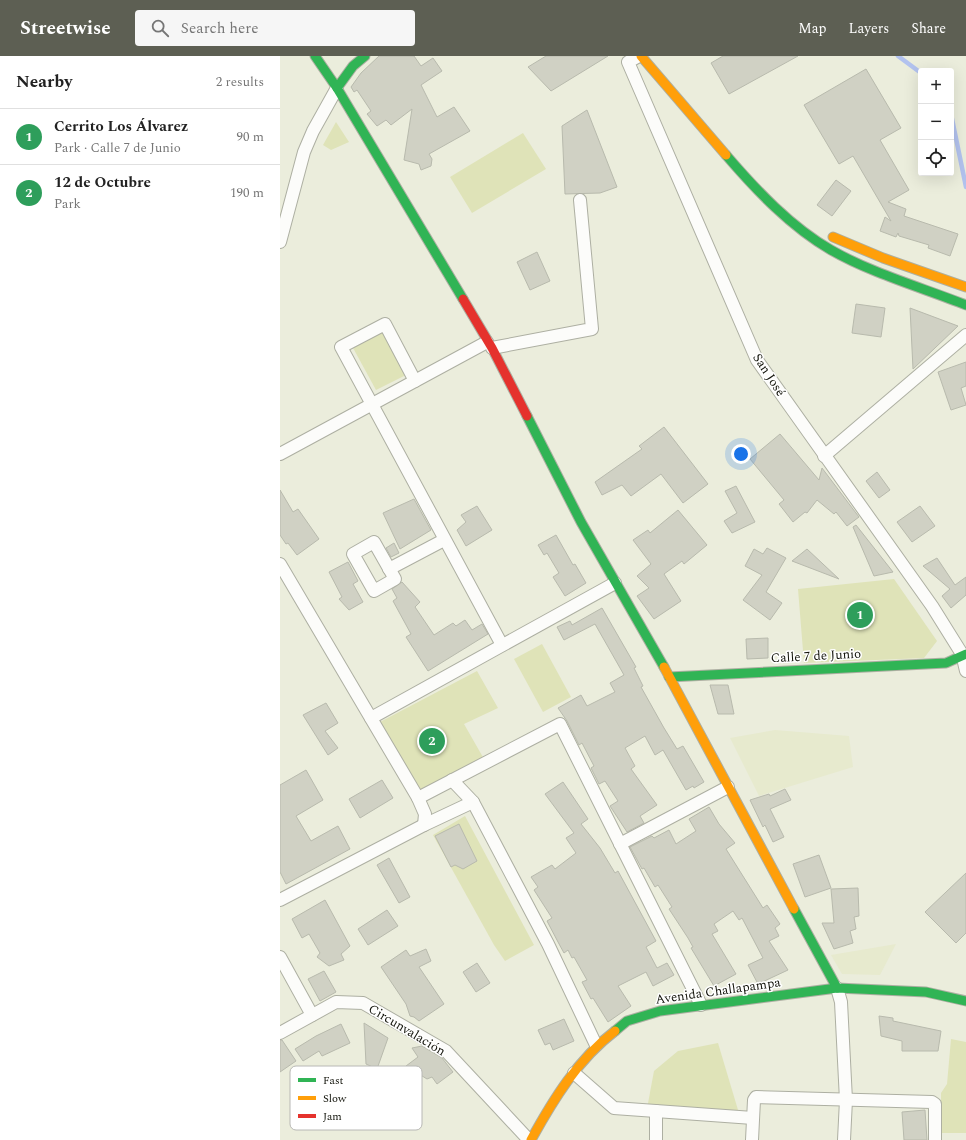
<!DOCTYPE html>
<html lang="en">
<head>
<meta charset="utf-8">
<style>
	:root { --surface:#fff; --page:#f6f6f6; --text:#222; --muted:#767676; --line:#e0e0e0; --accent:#5d5f53 }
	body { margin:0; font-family:Spectral,serif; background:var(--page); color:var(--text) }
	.controls { position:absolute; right:12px; top:12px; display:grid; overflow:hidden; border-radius:4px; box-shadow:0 4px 16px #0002 }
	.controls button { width:36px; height:36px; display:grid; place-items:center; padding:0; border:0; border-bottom:1px solid var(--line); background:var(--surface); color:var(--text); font:20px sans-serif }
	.you { position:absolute; left:461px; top:398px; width:14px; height:14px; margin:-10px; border:3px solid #fff; border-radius:50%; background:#1a73e8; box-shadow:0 0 0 6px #1a73e833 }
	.badge { display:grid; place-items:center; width:26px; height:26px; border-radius:50%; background:var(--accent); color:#fff; font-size:13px; font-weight:700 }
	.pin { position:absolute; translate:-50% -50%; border:2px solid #fff; box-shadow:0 1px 4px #0006 }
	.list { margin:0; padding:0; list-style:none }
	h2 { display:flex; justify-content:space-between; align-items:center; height:52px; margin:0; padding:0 16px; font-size:17px }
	h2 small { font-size:13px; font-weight:400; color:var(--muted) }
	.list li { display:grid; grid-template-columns:26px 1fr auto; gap:12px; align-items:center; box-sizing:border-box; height:56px; padding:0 16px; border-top:1px solid var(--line) }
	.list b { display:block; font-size:15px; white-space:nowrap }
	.list p { margin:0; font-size:13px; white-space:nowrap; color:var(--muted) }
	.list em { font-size:13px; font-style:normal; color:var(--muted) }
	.icon { flex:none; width:22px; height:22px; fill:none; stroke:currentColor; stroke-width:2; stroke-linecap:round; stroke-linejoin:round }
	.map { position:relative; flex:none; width:686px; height:1084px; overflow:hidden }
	header { display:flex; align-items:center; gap:24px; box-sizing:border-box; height:56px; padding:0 20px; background:var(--accent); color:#fff }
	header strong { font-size:19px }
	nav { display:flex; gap:22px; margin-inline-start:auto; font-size:14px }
	.search { width:280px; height:36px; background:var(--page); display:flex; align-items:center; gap:10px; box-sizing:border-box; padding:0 14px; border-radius:4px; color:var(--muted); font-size:15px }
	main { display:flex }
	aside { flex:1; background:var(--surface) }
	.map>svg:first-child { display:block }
	.built { fill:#e7eace }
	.green { fill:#dfe3b8 }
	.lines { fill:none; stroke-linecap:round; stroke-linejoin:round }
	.stream { stroke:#b2c2ee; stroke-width:4.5 }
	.building { fill:#d0d1c4; stroke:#b8baad }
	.street-casing { stroke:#adafa2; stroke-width:14 }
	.fast-casing { stroke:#adafa2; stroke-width:11 }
	.slow-casing { stroke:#adafa2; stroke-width:11 }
	.jam-casing { stroke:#adafa2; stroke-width:11 }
	.street { stroke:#fcfcfa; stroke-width:12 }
	.fast { stroke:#30b455; stroke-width:9 }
	.slow { stroke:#ff9f0a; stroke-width:9 }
	.jam { stroke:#e5322d; stroke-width:9 }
	.labels { text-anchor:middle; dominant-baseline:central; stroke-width:3; stroke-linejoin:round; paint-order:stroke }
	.street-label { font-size:13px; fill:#111209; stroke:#fff }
	.key { fill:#fff; stroke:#b8b8b5; stroke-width:1 }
	.key-label { font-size:11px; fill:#111209 }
</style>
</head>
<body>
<header>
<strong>Streetwise</strong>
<div class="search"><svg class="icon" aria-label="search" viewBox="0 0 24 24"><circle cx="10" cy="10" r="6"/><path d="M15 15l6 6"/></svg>Search here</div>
<nav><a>Map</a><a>Layers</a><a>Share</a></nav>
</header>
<main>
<aside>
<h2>Nearby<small>2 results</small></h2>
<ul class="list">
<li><span class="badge" style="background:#2e9e5b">1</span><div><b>Cerrito Los Álvarez</b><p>Park · Calle 7 de Junio</p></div><em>90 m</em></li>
<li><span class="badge" style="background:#2e9e5b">2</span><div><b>12 de Octubre</b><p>Park</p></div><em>190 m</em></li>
</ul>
</aside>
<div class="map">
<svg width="686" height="1084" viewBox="0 0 686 1084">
	<rect width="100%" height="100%" fill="#ebeddc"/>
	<g class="built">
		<path d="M495,674L569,680L573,711L479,740L450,682Z"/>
		<path d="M616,888L600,919L562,918L551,899Z"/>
	</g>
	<g class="green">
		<path d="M56,66L69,86L51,94L43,89Z"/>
		<path d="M243,77L266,113L192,157L170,121Z"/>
		<path d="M103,274L126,319L96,334L72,290Z"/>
		<path d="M614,523L657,585L644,602L524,607L518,533Z"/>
		<path d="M262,588L291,641L263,656L234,603Z"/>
		<path d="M197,615L218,652L184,668L204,703L142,735L137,732L100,666Z"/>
		<path d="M185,760L254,889L225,905L214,889L153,779Z"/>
		<path d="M671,983L686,986V1077H661V1037L667,1028Z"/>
		<path d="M438,987L461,1064L366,1058L374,1015L398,995Z"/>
	</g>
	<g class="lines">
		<g class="stream">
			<path d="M618,0L641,17"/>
			<path d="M671,58L686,131"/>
		</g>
	</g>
	<g class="building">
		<path d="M99,0H134L141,10L153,2L162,15L141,29L157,61L174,51L190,75L149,98L152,103L151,110L141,114L139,108L124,104L132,53L111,69L106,64L97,70L87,58L91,55L77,34L74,36L71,31L81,17Z"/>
		<path d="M266,0H328L271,35L248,11Z"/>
		<path d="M443,0H518L449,38L431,7Z"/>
		<path d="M586,13L621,72L600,84L629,134L608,146L626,153L624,160L678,178L670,200L648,192L649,189L619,180L618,177L616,181L600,175L605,161L611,165L573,100L559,108L524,49Z"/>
		<path d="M307,54L337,131L320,137L285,138L282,70Z"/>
		<path d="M556,124L571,135L552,160L537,149Z"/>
		<path d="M257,196L270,225L250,234L237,206Z"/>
		<path d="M576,248L605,252L601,281L572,277Z"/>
		<path d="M630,252L678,270L633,313Z"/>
		<path d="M686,306V330L681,332L686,349L671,354L658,316Z"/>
		<path d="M384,371L428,428L403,447L381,418L351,440L342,429L322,439L315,426L362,393L359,390Z"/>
		<path d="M500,378L539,424L542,412L579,461L567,470L556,456L554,458L537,444L527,457L525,456L513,466L499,448L504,444L470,403Z"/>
		<path d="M597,416L610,434L599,442L586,425Z"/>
		<path d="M456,430L475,466L452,477L444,465L457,457L445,435Z"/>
		<path d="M0,434L13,456L18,453L39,483L17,499L8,487L6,488L0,479Z"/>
		<path d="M134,443L151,474L120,493L103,457Z"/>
		<path d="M197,450L212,474L186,490L177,474L186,466L181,459Z"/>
		<path d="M640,450L655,470L632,486L617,466Z"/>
		<path d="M398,454L427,489L404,508L402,505L384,518L401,545L374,563L357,540L369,532L357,520L371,508L353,484L368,474L370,477Z"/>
		<path d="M576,469L613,516L594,520L573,471Z"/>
		<path d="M276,479L293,509L295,508L306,527L285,540L273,521L279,517L267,497L264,499L258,489Z"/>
		<path d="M114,487L119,497L111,501L106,492Z"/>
		<path d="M487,492L506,502L486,536L502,547L490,564L463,544L482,519L465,510L474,493L483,498Z"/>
		<path d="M527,493L559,523L512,505Z"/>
		<path d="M657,502L675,529L686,521V539L671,552L662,540L670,533L643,510Z"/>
		<path d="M68,506L78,525L73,528L83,546L69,554L59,543L62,541L49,516Z"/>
		<path d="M122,526L140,546L135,551L154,579L173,567L176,570L185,564L192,574L202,568L208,578L148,615L126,581L131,578L113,545L117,542L112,533Z"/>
		<path d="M322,552L356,611L354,612L363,630L361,631L384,672L397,693L403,690L424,726L414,732L413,730L406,734L383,694L375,699L365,680L345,692L355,710L351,713L377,749L360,760L364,767L347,776L330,750L338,745L325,725L319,728L311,712L314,710L302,687L299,689L287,665L278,652L301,639L307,650L335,636L330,627L344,619L315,568L284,584L277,571L290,565L292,569Z"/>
		<path d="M488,582V602L467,603L466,583Z"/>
		<path d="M430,629H448L454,658H438Z"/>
		<path d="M46,647L58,667L45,675L58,692L48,699L23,659Z"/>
		<path d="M26,714L43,744L16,760L31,785L58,770L70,793L6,828L0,816V729Z"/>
		<path d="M102,724L113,742L80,762L69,743Z"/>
		<path d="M283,726L308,763L301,768L320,792L335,817L338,815L376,885L366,891L377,912L387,907L394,919L373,930L366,916L338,930L351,950L328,966L313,942L311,943L302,926L307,924L294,901L292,902L288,894L284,897L278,886L267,865L272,862L254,834L258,831L251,821L272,809L275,813L296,797L286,782L294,777L265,738Z"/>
		<path d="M505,733L511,744L490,753L504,781L493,786L485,769L483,771L470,744L489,738L490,740Z"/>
		<path d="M429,751L439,768L455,787L446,793L483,852L487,849L500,868L495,872L499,880L489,885L508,914L478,928L468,909L483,902L462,862L459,864L453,855L434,868L438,875L432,878L456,918L434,930L411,892L413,891L408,882L389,853L392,851L378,829L375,831L364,812L362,813L350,791L372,780L374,782L389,774L396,788L416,775L409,763Z"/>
		<path d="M179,768L197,805L183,813L175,809L171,811L155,780Z"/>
		<path d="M539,799L551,832L525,841L513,808Z"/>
		<path d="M109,802L130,841L119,847L97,809Z"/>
		<path d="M686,817V877L676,887L645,856Z"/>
		<path d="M578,832L579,860L574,861L576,873L570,875L573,887L554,893L542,867H554L551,833Z"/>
		<path d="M45,844L70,890L61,898L64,904L49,910L37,901L40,897L29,878L22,882L12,863Z"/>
		<path d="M107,854L118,870L88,889L78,873Z"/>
		<path d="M146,893L151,905L139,911L164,948L139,965L134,961L130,960L126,948L101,911L126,894L130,900Z"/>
		<path d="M197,907L210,927L196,936L183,916Z"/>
		<path d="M44,915L56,936L40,945L28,923Z"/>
		<path d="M599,960L613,962V965L661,975L658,995H622V985L601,980Z"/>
		<path d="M284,963L294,985L273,994L270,987L265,989L258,974Z"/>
		<path d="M84,967L108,982L97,1013L86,1008Z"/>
		<path d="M61,968L70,987L42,1000L39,995L23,1005L15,993L36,980Z"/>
		<path d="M0,984H2L16,1005L0,1016Z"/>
		<path d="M142,990L162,1002L173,1016L157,1028L152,1021L147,1023L139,1018H129L126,1010L138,1001L132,992Z"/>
		<path d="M645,1054L647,1084H624L622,1056Z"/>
	</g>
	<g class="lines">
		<defs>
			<g id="street">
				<path d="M359,0L348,6L477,304L652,550L682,598L686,615"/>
				<path d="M0,186L24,96L33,75L57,32"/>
				<path d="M212,292L312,273L300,144"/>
				<path d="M135,325L105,268L61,291L222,589"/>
				<path d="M0,398L207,286"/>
				<path d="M544,400L686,279"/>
				<path d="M94,486L115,523L94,535L73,498Z"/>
				<path d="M0,508L138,742L145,758L144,769"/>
				<path d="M109,513L164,484"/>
				<path d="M91,662L335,527"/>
				<path d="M172,724L193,746L268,888L316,989"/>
				<path d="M138,742L280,668L421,949"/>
				<path d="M340,788L448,731"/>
				<path d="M0,844L144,769L193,746"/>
				<path d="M0,901L32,959"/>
				<path d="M557,932L561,946L566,1044L564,1084"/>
				<path d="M0,977L56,946L83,947L166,995L249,1084"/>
				<path d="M294,1017L334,1052L473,1062"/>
				<path d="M376,1055V1084"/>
				<path d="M472,1084L474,1044L476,1041L652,1046L655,1048V1084"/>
			</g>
			<g id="fast">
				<path d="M35,0L57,32L183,243"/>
				<path d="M57,32L73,10L85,0"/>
				<path d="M446,99C476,134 511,171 551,194C591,217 643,232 686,249"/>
				<path d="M247,360L301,466L384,611"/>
				<path d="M389,621L666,607L686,598"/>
				<path d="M514,853L557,932"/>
				<path d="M335,975L347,965L380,955L557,932L646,936L686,945"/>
			</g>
			<g id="slow">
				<path d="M361,0L446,99"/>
				<path d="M553,181L603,202L686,231"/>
				<path d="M384,611L514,853"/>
				<path d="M251,1084C273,1044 298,1003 335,975"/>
			</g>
			<path id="jam" d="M183,243L212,292L247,360"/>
		</defs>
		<use href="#street" class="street-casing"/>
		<use href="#fast" class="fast-casing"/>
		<use href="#slow" class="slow-casing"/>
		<use href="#jam" class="jam-casing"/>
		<use href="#street" class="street"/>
		<use href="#fast" class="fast"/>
		<use href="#slow" class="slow"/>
		<use href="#jam" class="jam"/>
	</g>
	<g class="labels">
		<g class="street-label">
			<text transform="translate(489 319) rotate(57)">San José</text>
			<text transform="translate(536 600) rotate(-3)">Calle 7 de Junio</text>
			<text transform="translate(438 935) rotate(-8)">Avenida Challapampa</text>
			<text transform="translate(127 974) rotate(31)">Circunvalación</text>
		</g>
	</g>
	<rect x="10" y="1010" width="132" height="64" rx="6" class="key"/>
	<rect x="18" y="1022" width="18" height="4" fill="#30b455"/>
	<rect x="18" y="1040" width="18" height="4" fill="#ff9f0a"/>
	<rect x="18" y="1058" width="18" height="4" fill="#e5322d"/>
	<g class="key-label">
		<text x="43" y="1028">Fast</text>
		<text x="43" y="1046">Slow</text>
		<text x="43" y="1064">Jam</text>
	</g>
</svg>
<div class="controls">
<button>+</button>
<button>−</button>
<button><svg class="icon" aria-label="locate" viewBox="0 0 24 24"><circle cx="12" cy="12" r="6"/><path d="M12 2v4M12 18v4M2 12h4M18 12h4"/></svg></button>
</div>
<div class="you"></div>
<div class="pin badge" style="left:580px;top:559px;background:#2e9e5b">1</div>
<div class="pin badge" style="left:152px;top:685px;background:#2e9e5b">2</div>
</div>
</main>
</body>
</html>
